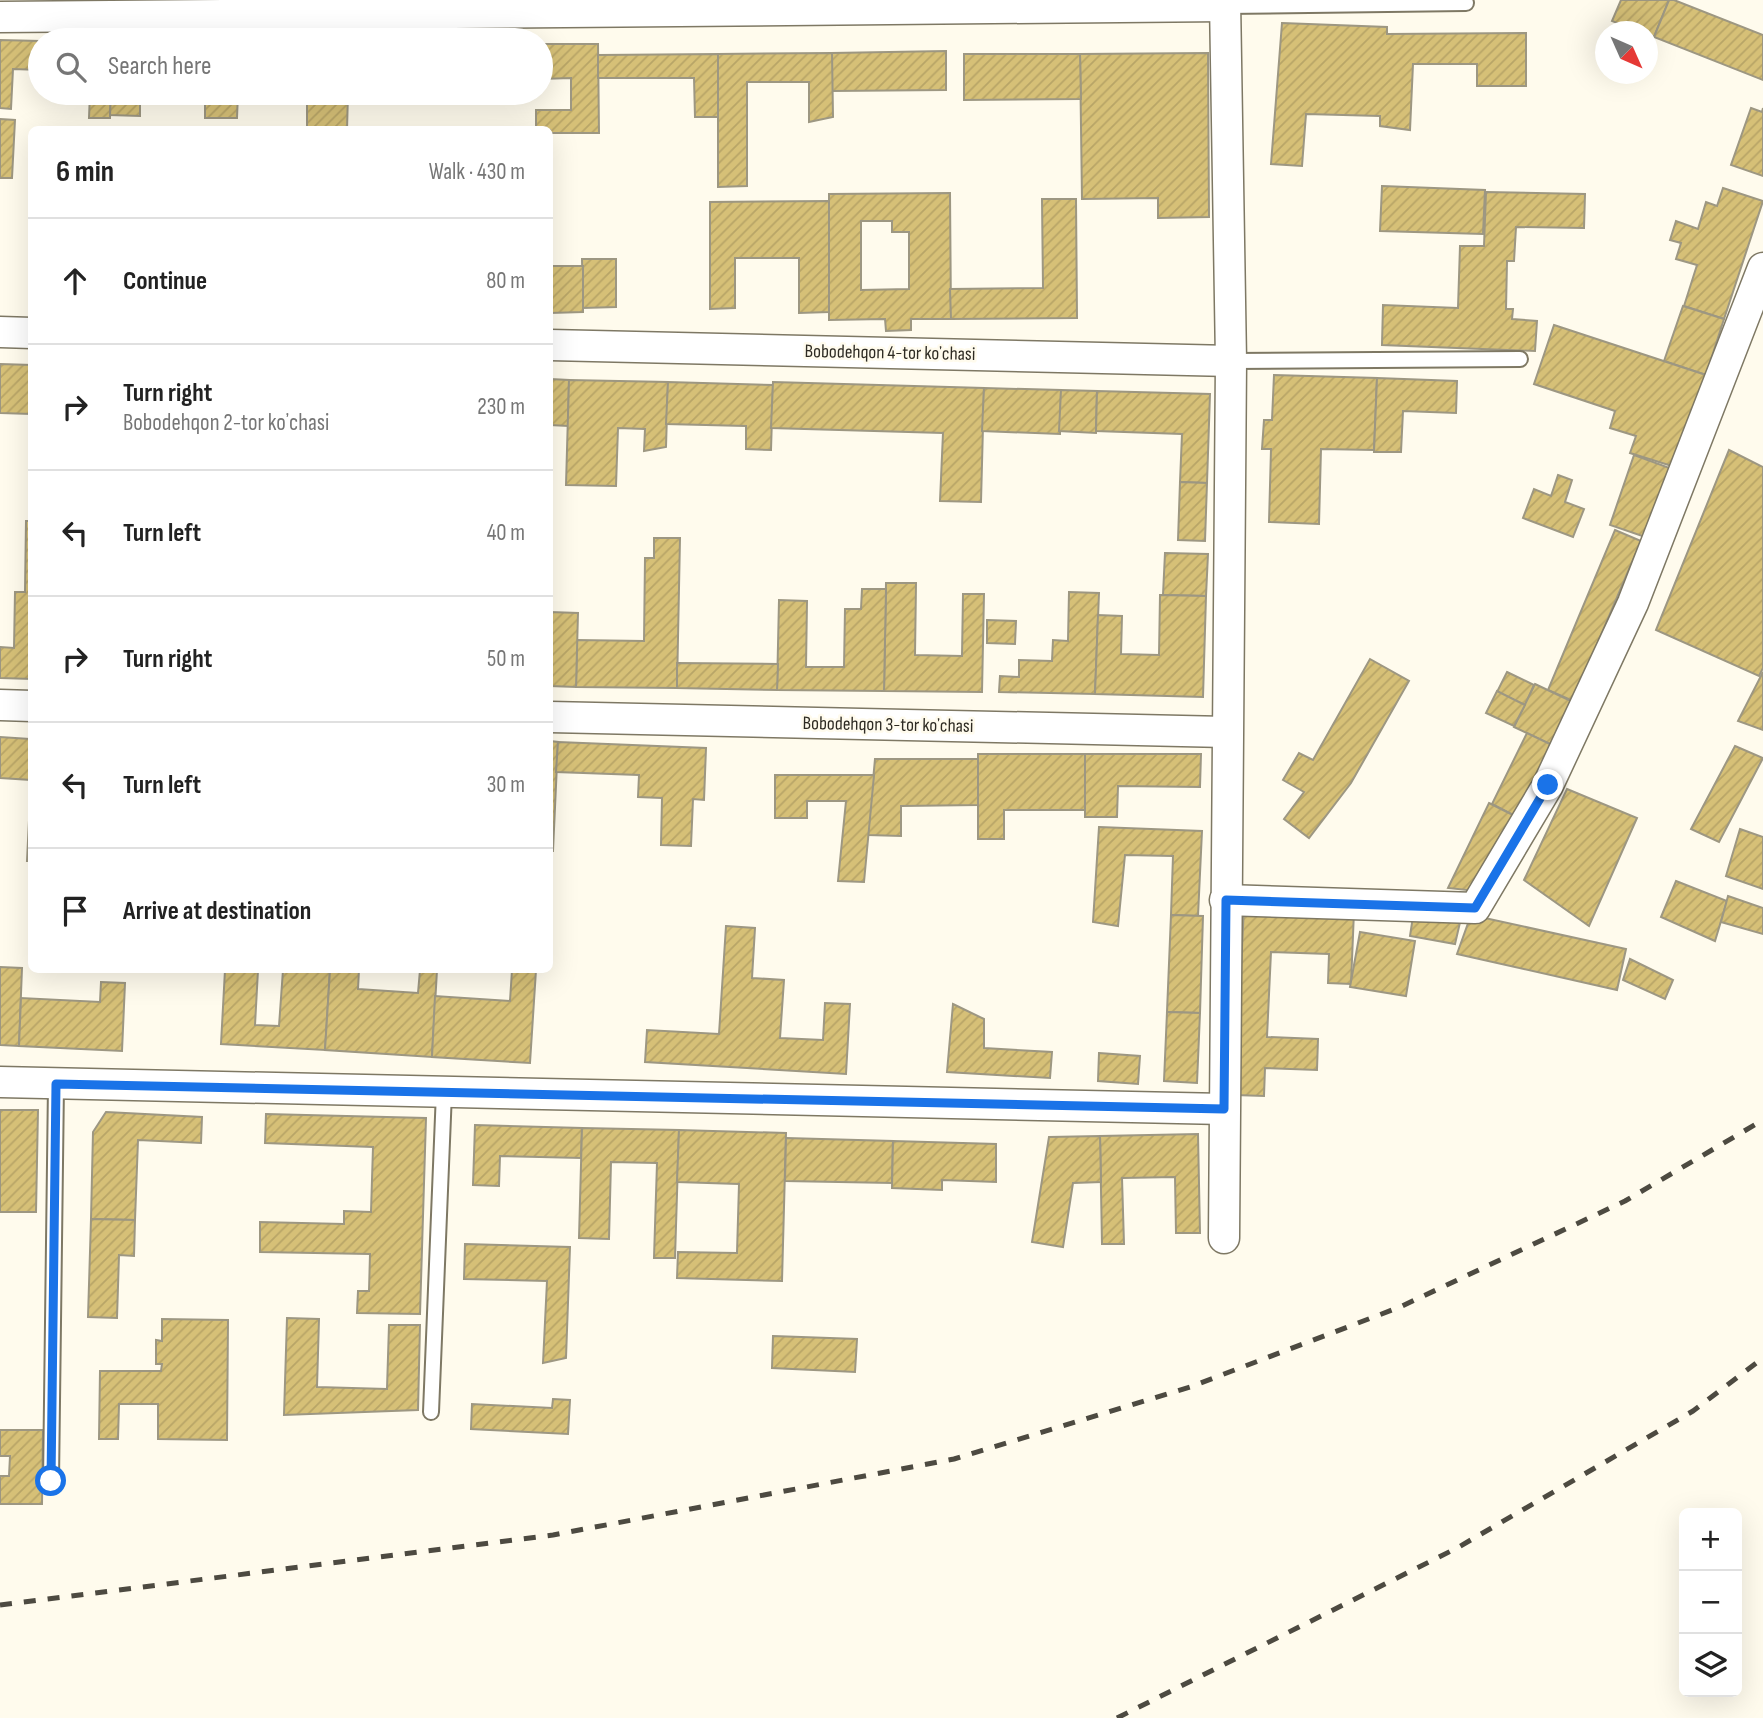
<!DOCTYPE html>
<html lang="en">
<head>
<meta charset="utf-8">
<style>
	:root { --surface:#fff; --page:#f6f6f6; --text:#222; --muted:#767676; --line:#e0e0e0 }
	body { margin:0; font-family:"Sofia Sans Condensed",sans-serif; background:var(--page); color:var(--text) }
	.controls { position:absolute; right:21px; bottom:21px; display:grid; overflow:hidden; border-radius:10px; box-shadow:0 7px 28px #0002 }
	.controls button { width:63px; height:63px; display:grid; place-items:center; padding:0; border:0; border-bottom:2px solid var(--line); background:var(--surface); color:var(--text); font:35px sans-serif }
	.compass { position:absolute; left:1595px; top:21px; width:63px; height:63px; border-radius:50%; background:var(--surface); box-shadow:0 7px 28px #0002; rotate:135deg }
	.stop { position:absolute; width:21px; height:21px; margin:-16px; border:5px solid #1a73e8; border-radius:50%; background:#fff }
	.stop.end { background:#1a73e8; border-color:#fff; box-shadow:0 2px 7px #0008 }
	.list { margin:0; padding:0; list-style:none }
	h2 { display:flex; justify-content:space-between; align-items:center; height:91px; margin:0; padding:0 28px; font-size:30px }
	h2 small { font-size:23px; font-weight:400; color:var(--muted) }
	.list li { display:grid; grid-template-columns:46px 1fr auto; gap:21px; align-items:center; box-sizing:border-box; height:126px; padding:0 28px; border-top:2px solid var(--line) }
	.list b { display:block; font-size:26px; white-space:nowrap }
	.list p { margin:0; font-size:23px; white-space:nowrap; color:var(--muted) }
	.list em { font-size:23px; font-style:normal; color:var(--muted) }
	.icon { flex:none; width:38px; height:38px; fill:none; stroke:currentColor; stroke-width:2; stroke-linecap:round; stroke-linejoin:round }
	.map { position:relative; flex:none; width:1763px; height:1718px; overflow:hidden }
	.search { position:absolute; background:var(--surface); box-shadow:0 7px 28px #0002; left:28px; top:28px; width:525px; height:77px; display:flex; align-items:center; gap:18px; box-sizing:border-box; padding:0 24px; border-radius:38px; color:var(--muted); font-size:26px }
	.panel { position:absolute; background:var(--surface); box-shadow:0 7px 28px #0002; left:28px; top:126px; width:525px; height:847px; border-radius:10px }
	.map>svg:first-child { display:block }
	.building { fill:url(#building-hatch); stroke:#9d9782; stroke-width:2; fill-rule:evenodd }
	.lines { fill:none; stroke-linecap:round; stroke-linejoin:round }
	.lane-casing { stroke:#7e7864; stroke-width:18 }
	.street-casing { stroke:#7e7864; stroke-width:33 }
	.lane { stroke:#fff; stroke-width:14 }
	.street { stroke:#fff; stroke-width:30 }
	.rail { stroke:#4d4a41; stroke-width:5; stroke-dasharray:12 12; stroke-linecap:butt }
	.route { stroke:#1a73e8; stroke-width:9 }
	.labels { text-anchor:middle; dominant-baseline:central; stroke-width:5; stroke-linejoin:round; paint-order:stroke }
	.street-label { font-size:19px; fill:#2e2b23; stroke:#fffbed }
</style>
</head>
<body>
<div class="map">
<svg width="1763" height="1718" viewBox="0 0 1763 1718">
	<defs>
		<pattern id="building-hatch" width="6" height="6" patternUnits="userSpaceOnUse" patternTransform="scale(1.75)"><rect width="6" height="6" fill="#d6c077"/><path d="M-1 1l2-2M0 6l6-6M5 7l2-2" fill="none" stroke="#b8a567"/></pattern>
	</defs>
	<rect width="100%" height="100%" fill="#fffbed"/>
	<g class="building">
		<path d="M1621,0H1669L1654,37L1648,35V32H1639L1612,21Z"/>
		<path d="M1669,0H1674L1763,35V80L1654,37Z"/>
		<path d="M1282,23L1387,27V34L1526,33V86H1477V64H1413L1410,130L1380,126V116L1306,114L1302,166L1271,164Z"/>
		<path d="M239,38L323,40H239Z"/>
		<path d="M0,40L40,41V70L13,69L11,109L0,108Z"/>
		<path d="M541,44H598L599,133H550V130H536V110H571V78L541,79Z"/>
		<path d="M946,51V90L832,91V53Z"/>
		<path d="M832,53L833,117L809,122V82H747V186L718,187V54Z"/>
		<path d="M1208,53L1209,217L1158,218V198L1082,199L1080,54Z"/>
		<path d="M718,54V117H695L694,78H598V55Z"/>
		<path d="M964,54H1080L1081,99L964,100Z"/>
		<path d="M90,93H111L110,118H89Z"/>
		<path d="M111,93H140V116L110,115Z"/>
		<path d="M205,93H238L237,118H205Z"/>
		<path d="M307,93H348L347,130H307Z"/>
		<rect x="472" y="93" width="55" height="2"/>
		<path d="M1751,108L1762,112L1763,108V176L1731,165Z"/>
		<path d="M0,119L15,120L12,178H0Z"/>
		<path d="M1382,186L1485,190L1483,234L1380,231Z"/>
		<path d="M1723,188L1763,201L1724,319L1684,306L1697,265L1676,259L1681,243L1670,240L1676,221L1698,229L1706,202L1717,206Z"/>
		<path d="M1486,192L1585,194L1584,228L1516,227L1514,261H1507L1506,309H1513L1512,319L1537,321L1535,351L1382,345L1383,305L1458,308L1460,246H1484Z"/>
		<path d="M950,193L951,319H911V330L886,331L885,319L829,320V194ZM861,221H892V232H909V289L861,290Z"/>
		<path d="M1042,199H1076L1077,318L951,319L950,289L1043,288Z"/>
		<path d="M829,201V312L799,313V258H735V308L710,309V202Z"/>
		<path d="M582,259H616V307L583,308Z"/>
		<path d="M550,266H583V312L550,313Z"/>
		<path d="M1683,306L1724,319L1706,375L1664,361Z"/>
		<path d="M1554,325L1706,375L1675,467L1630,453L1636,436L1610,428L1615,411L1534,384Z"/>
		<path d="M0,364L32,365L31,414L0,413Z"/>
		<path d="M1274,375L1377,378L1374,450L1321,449L1319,524L1269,522L1271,449H1262L1264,420H1272Z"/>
		<path d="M1377,378L1457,381L1456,413L1403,411L1401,452H1374Z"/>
		<path d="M550,379L569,380L568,426L550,425Z"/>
		<path d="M569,380L668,382L666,447L644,451L645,429L618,428L616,486L566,485Z"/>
		<path d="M668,382L773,385L771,450L746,449V426L666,424Z"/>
		<path d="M773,382L984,388L981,502L940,501L943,433L771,428Z"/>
		<path d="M984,388L1061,390L1060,434L982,431Z"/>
		<path d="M1061,390L1097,391L1096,433L1059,431Z"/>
		<path d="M1097,391L1210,394L1207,483L1180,482L1182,434L1096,431Z"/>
		<path d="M1729,450L1763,467V668L1759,676L1656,630Z"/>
		<path d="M1634,455L1675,470L1651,539L1610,525Z"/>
		<path d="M1558,475L1572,480L1565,502L1584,509L1573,537L1523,518L1534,489L1551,496Z"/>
		<path d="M1180,482L1207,483L1205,541L1178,540Z"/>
		<path d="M26,521H32V679L0,678V647L14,648L15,592H25Z"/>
		<path d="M1615,530L1641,541L1573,701L1548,690Z"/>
		<path d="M654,538H680L677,688L576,687L577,640L644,641L645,558H654Z"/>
		<path d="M1165,553L1208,554L1206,596L1163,595Z"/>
		<path d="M886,583H916L915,655L962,656L963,594H984L982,692L884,691Z"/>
		<path d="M862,589H886L884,691L777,690L779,600L807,601L806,667H844L845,609H861Z"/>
		<path d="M1069,592L1099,593L1095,694L999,692L1000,676L1019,677V660L1052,661L1053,640L1068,641Z"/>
		<path d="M1160,595L1206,596L1203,697L1095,694L1098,615L1122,616L1121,654L1159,655Z"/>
		<path d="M550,612L578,613L576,687L550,686Z"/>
		<path d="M987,620L1016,621L1015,644L987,643Z"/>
		<path d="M1370,659L1409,681L1351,783L1309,838L1284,819L1304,792L1283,780L1299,753L1313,760Z"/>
		<path d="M677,663L778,664L777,690L677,688Z"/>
		<path d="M1507,672L1534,685L1525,705L1497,692Z"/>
		<path d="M1763,672V730L1738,721Z"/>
		<path d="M1535,684L1573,702L1552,745L1514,727Z"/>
		<path d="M1497,691L1525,705L1514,726L1486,713Z"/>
		<path d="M1527,733L1552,745L1517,817L1492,804Z"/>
		<path d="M30,734H32V861H27L31,780L0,778V737L30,739Z"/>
		<path d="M550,741L558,742L553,851H550Z"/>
		<path d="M558,742L706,748L704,800L693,799L691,846L661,845L662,798L638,797L639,775L556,772Z"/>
		<path d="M1735,746L1763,758L1719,842L1691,829Z"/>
		<path d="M978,754H1085V810H1004V839H978Z"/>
		<path d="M1085,754H1201L1200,787L1118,786L1117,817H1085Z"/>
		<path d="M875,759H978V805L901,806V836L868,835Z"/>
		<path d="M775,775H874L864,882L838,881L846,801H807V818H775Z"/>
		<path d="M1567,789L1637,818L1589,926L1524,880Z"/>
		<path d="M1489,803L1517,817L1476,891L1448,888Z"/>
		<path d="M1099,827L1202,831L1198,916L1171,915L1173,856L1125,855L1118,926L1093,922Z"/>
		<path d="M1740,829L1763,837V889L1726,876Z"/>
		<path d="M1676,881L1727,901L1715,941L1661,917Z"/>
		<path d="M1728,896L1763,908V934L1721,922Z"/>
		<path d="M1244,906L1354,911L1351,984L1328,983L1329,954L1271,952L1267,1037L1318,1039L1317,1070L1265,1068L1264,1096L1235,1095Z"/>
		<path d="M1414,910L1461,918L1455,944L1410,936Z"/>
		<path d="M1171,915L1203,916L1200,1013L1167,1012Z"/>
		<path d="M1471,915L1626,949L1617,990L1457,954Z"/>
		<path d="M726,926L755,928L752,978L784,980L780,1038L823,1040L825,1003L850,1004L846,1074L645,1062L647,1030L719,1034Z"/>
		<path d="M1360,932L1415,941L1406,996L1350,987Z"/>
		<path d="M1630,959L1673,980L1665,999L1623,980Z"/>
		<path d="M0,967L22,968L19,1046L0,1045Z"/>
		<path d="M225,970H258L255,1025L279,1026L283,970H330L325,1050L221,1044Z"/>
		<path d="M330,970H359L358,989L418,993L420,970H437L432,1057L325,1050Z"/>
		<path d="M512,970H536L530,1063L432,1057L435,996L510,1001Z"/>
		<path d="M101,982L125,983L122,1051L19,1046L21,998L100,1002Z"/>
		<path d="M953,1004L984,1019V1048L1052,1052L1050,1078L947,1072Z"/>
		<path d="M1167,1012L1200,1013L1197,1083L1164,1081Z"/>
		<path d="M1099,1053L1140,1056L1138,1084L1098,1081Z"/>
		<path d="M0,1110H38L36,1212H0Z"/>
		<path d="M106,1112L202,1117L201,1143L138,1140L135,1220L91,1219L93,1132Z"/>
		<path d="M266,1114L426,1118L420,1314L357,1313L358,1291H369L370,1254L260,1252V1222L344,1224V1211L371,1212L373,1147L265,1143Z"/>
		<path d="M475,1125L582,1128L581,1158L500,1156L499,1186L473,1185Z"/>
		<path d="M582,1128L679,1130L675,1258H654L657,1163L611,1162L609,1239L579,1238Z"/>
		<path d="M679,1130L786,1133L782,1281L677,1278L678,1252L737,1253L739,1184L677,1182Z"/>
		<path d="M1198,1134L1200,1233H1176L1175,1177L1122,1178L1124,1244H1102L1100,1136Z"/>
		<path d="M1100,1136L1101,1182L1073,1183L1063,1247L1032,1242L1049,1137Z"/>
		<path d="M786,1138L893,1141L892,1183L785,1181Z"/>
		<path d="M893,1141L996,1144V1182L942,1180V1190L892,1188Z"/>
		<path d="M91,1219L135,1220L134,1256L119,1255L117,1318L88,1317Z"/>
		<path d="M465,1244L570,1247L566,1358L543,1363L547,1281L464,1279Z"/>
		<path d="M287,1318L319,1319L317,1387L387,1389L389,1325H420L418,1410L284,1415Z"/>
		<path d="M162,1319L228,1320L227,1440L158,1439V1404H119L118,1439H99L100,1371H161L162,1364H156V1340L162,1341Z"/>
		<path d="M773,1336L857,1339L855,1372L772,1368Z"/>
		<path d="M553,1399L570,1400L568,1434L471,1429L472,1404L552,1408Z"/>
		<path d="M0,1430H43L42,1504H0V1476H9L10,1456H0Z"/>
	</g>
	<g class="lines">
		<defs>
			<g id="lane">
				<path d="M1225,6L1466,3"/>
				<path d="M1231,361L1520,359"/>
				<path d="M431,1412L444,1092"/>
				<path d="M51,1481L56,1084"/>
			</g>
			<g id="street">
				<path d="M0,17L1225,6"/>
				<path d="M0,332L32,333"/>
				<path d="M550,345L1231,361"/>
				<path d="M0,705L32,706"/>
				<path d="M550,717L1226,732"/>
				<path d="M1225,900L1475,908L1548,785L1633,603L1763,268"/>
				<path d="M0,1082L1224,1109"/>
				<path d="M1224,1238L1231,361L1225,0"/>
			</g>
		</defs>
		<use href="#lane" class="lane-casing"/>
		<use href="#street" class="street-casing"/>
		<use href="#lane" class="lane"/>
		<use href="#street" class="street"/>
		<g class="rail">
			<path d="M0,1605L553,1535L954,1459L1190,1387L1400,1307L1625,1201L1763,1120"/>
			<path d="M1117,1718L1457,1548L1693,1411L1763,1358"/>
		</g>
	</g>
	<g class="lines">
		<path class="route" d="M51,1481L56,1084L1224,1109L1226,900L1475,908L1548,785"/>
	</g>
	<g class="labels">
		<g class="street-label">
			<text transform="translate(890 353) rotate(1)">Bobodehqon 4-tor koʼchasi</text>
			<text transform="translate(888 725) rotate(1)">Bobodehqon 3-tor koʼchasi</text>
		</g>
	</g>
</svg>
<div class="controls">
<button>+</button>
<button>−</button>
<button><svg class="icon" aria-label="layers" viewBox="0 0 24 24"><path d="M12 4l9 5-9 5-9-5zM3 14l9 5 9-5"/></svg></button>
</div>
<svg class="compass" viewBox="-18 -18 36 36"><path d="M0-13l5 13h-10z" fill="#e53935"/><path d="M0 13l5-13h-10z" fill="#767676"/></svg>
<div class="stop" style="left:51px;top:1481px"></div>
<div class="stop end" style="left:1548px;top:785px"></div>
<div class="search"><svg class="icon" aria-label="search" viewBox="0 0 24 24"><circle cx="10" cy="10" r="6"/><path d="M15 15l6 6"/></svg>Search here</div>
<section class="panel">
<h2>6 min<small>Walk · 430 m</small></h2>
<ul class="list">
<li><svg class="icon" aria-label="ahead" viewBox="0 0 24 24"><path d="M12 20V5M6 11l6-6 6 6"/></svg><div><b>Continue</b></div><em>80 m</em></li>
<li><svg class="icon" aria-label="right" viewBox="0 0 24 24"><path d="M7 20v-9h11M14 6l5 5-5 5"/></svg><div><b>Turn right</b><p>Bobodehqon 2-tor koʼchasi</p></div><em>230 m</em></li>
<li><svg class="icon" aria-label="left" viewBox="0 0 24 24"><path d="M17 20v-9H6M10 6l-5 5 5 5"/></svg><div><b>Turn left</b></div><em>40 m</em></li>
<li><svg class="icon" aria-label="right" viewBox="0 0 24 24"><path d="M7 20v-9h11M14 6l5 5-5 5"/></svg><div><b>Turn right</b></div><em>50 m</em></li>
<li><svg class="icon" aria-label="left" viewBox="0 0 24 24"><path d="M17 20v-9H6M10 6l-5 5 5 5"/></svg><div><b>Turn left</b></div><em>30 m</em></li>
<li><svg class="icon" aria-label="arrive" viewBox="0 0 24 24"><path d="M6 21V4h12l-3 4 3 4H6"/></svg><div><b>Arrive at destination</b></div></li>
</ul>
</section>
</div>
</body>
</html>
